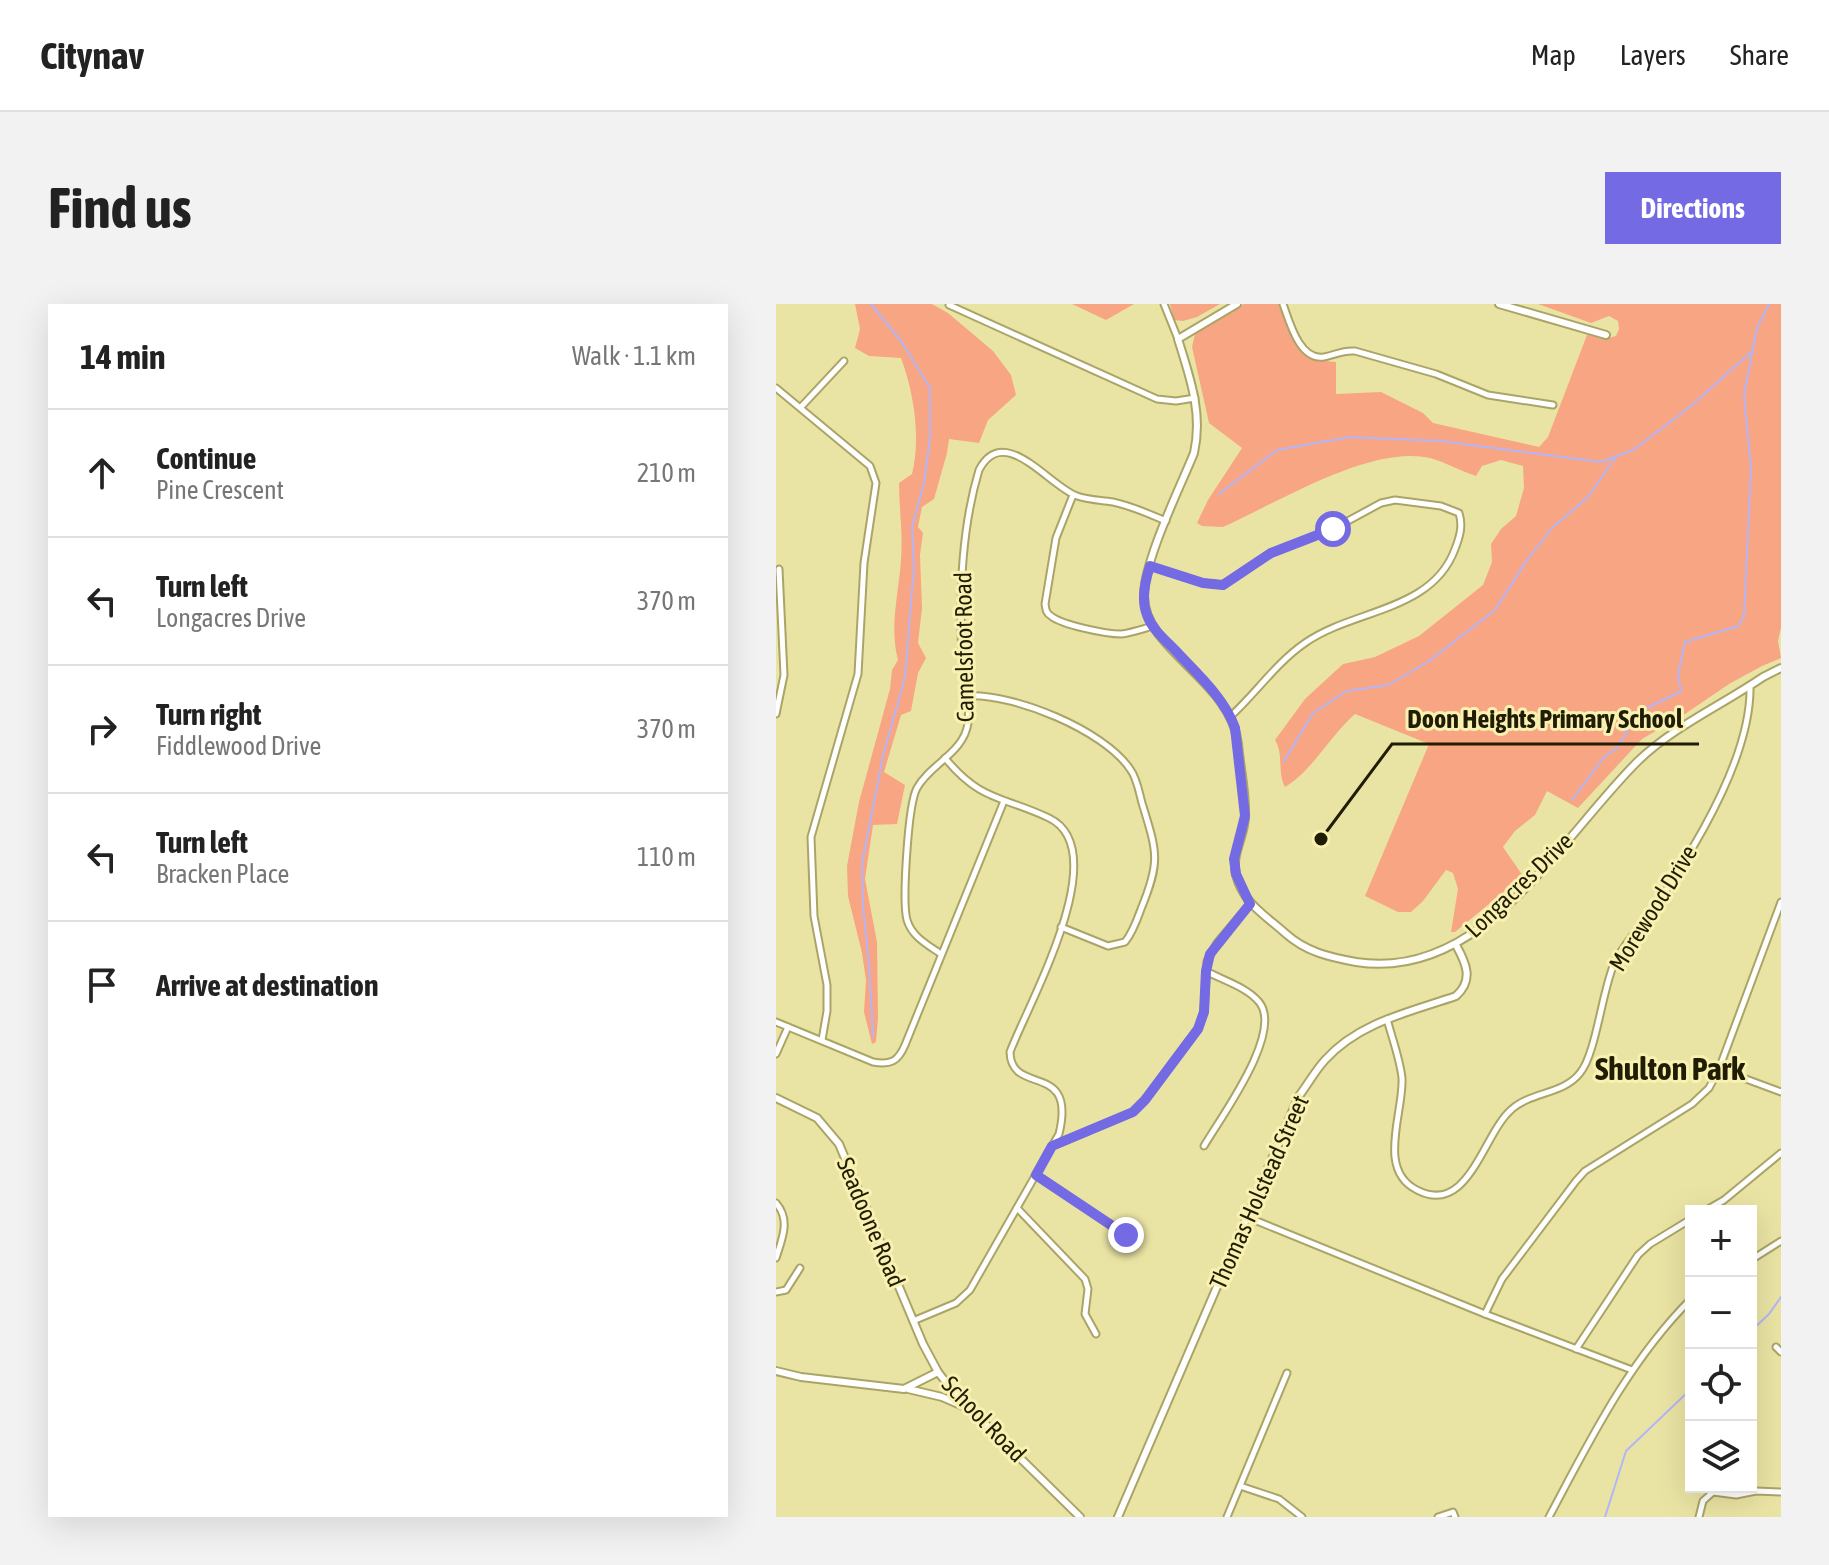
<!DOCTYPE html>
<html lang="en">
<head>
<meta charset="utf-8">
<style>
	:root { --surface:#fff; --page:#f2f2f2; --text:#222; --muted:#767676; --line:#e0e0e0; --accent:#746ae4 }
	body { margin:0; font-family:"Asap Condensed",sans-serif; background:var(--page); color:var(--text) }
	.controls { position:absolute; right:24px; bottom:24px; display:grid; overflow:hidden; border-radius:0px; box-shadow:0 8px 32px #0002 }
	.controls button { width:72px; height:72px; display:grid; place-items:center; padding:0; border:0; border-bottom:2px solid var(--line); background:var(--surface); color:var(--text); font:40px sans-serif }
	.stop { position:absolute; width:24px; height:24px; margin:-18px; border:6px solid #746ae4; border-radius:50%; background:#fff }
	.stop.end { background:#746ae4; border-color:#fff; box-shadow:0 2px 8px #0008 }
	.list { margin:0; padding:0; list-style:none }
	h2 { display:flex; justify-content:space-between; align-items:center; height:104px; margin:0; padding:0 32px; font-size:34px }
	h2 small { font-size:26px; font-weight:400; color:var(--muted) }
	.list li { display:grid; grid-template-columns:52px 1fr auto; gap:24px; align-items:center; box-sizing:border-box; height:128px; padding:0 32px; border-top:2px solid var(--line) }
	.list b { display:block; font-size:30px; white-space:nowrap }
	.list p { margin:0; font-size:26px; white-space:nowrap; color:var(--muted) }
	.list em { font-size:26px; font-style:normal; color:var(--muted) }
	.icon { flex:none; width:44px; height:44px; fill:none; stroke:currentColor; stroke-width:2; stroke-linecap:round; stroke-linejoin:round }
	.map { position:relative; flex:none; width:1005px; height:1213px; overflow:hidden; border-radius:0px }
	header { display:flex; align-items:center; gap:48px; box-sizing:border-box; height:112px; padding:0 40px; background:var(--surface); border-bottom:2px solid var(--line) }
	header strong { font-size:38px }
	nav { display:flex; gap:44px; margin-inline-start:auto; font-size:28px }
	.intro { display:flex; align-items:center; justify-content:space-between; box-sizing:border-box; height:192px; padding:0 48px }
	h1 { margin:0; font-size:56px }
	.button { padding:20px 36px; border-radius:0px; background:var(--accent); color:#fff; font-size:28px; font-weight:700 }
	main { display:flex; gap:48px; padding:0 48px }
	aside { flex:1; background:var(--surface); border-radius:0px; box-shadow:0 8px 32px #0002 }
	.map>svg:first-child { display:block }
	.green { fill:#f8a583 }
	.lines { fill:none; stroke-linecap:round; stroke-linejoin:round }
	.stream { stroke:#b4b5f8; stroke-width:2 }
	.minor-casing { stroke:#aba467; stroke-width:9 }
	.tertiary-casing { stroke:#aba467; stroke-width:10 }
	.minor { stroke:#fff; stroke-width:5 }
	.tertiary { stroke:#fff; stroke-width:6 }
	.route { stroke:#746ae4; stroke-width:10 }
	.labels { text-anchor:middle; dominant-baseline:central; stroke-width:6; stroke-linejoin:round; paint-order:stroke }
	.street-label { font-size:24px; fill:#201d04; stroke:#f8f1b1 }
	.district-label { font-size:32px; font-weight:bold; fill:#201d04; stroke:#f8f1b1 }
	.leader { fill:none; stroke:#201d04; stroke-width:3 }
	.callout-dot { fill:#201d04; stroke:#f8f1b1; stroke-width:3 }
	.callout-label { font-size:26px; text-anchor:middle; font-weight:bold; fill:#201d04; stroke:#f8f1b1; stroke-width:6; stroke-linejoin:round; paint-order:stroke }
</style>
</head>
<body>
<header>
<strong>Citynav</strong>
<nav><a>Map</a><a>Layers</a><a>Share</a></nav>
</header>
<div class="intro"><h1>Find us</h1><a class="button">Directions</a></div>
<main>
<aside>
<h2>14 min<small>Walk · 1.1 km</small></h2>
<ul class="list">
<li><svg class="icon" aria-label="ahead" viewBox="0 0 24 24"><path d="M12 20V5M6 11l6-6 6 6"/></svg><div><b>Continue</b><p>Pine Crescent</p></div><em>210 m</em></li>
<li><svg class="icon" aria-label="left" viewBox="0 0 24 24"><path d="M17 20v-9H6M10 6l-5 5 5 5"/></svg><div><b>Turn left</b><p>Longacres Drive</p></div><em>370 m</em></li>
<li><svg class="icon" aria-label="right" viewBox="0 0 24 24"><path d="M7 20v-9h11M14 6l5 5-5 5"/></svg><div><b>Turn right</b><p>Fiddlewood Drive</p></div><em>370 m</em></li>
<li><svg class="icon" aria-label="left" viewBox="0 0 24 24"><path d="M17 20v-9H6M10 6l-5 5 5 5"/></svg><div><b>Turn left</b><p>Bracken Place</p></div><em>110 m</em></li>
<li><svg class="icon" aria-label="arrive" viewBox="0 0 24 24"><path d="M6 21V4h12l-3 4 3 4H6"/></svg><div><b>Arrive at destination</b></div></li>
</ul>
</aside>
<div class="map">
<svg width="1005" height="1213" viewBox="0 0 1005 1213">
	<rect width="100%" height="100%" fill="#eae4a4"/>
	<g class="green">
		<path d="M79,0H156L172,9L217,47L235,71L240,91L212,116L203,139L173,135L171,149L158,195L146,203L142,223L147,229L144,251L146,304L142,339L150,354L142,369L135,407L125,411L108,468L129,481L121,520L97,521L89,575L101,638L102,714L100,738L96,740L88,708L90,676L86,649L72,592L71,562L83,498L114,385L116,366L122,356C113,322 123,289 125,255C127,229 123,204 123,179L136,170C145,134 138,89 125,54L93,52L79,44L84,25Z"/>
		<path d="M296,0H358L330,16Z"/>
		<path d="M394,0H444L421,13L407,17L398,16Z"/>
		<path d="M468,0H503C517,32 519,55 560,58V90L605,88L647,109L657,119L763,143L772,133L811,31L833,34L840,32L843,25L842,17L833,12L815,19L762,0H1005V324L1002,337L1005,354L986,362L953,380L909,410L866,435L802,504L771,487L759,511L739,527L727,543L747,572L679,628H675L682,585L677,569L670,566L647,597L635,608H622L589,592L653,440L579,410C554,432 536,467 509,483C501,468 508,450 499,436L529,395L567,360L599,353L643,332L707,281L716,258L715,240L725,225L740,212L748,184L747,162L725,156L706,162L700,172C685,167 669,158 654,154C595,140 501,199 447,223L426,222L421,219L432,196L466,144L433,119L416,43L419,30Z"/>
	</g>
	<g class="lines">
		<g class="stream">
			<path d="M95,0L125,37L154,84V134L148,179L136,223L138,261L129,373L107,452L86,559L87,602L93,661L97,733"/>
			<path d="M443,190L501,146L574,133L665,137L825,158L857,146L914,103L975,48"/>
			<path d="M508,457L537,409L571,387L612,381L653,357L719,306L751,256L777,223L812,193L839,154"/>
			<path d="M796,496L828,453L841,444L857,418L869,405L905,387L902,371L909,338L962,322L968,312L975,165L968,91L981,24L993,0"/>
			<path d="M975,1027L993,1010L1005,993"/>
			<path d="M829,1213L850,1147L915,1085"/>
		</g>
		<defs>
			<g id="minor">
				<path d="M388,0L402,35"/>
				<path d="M507,0C513,16 523,57 548,53C559,51 566,46 579,47L660,70L712,91L777,101"/>
				<path d="M173,1L381,95L400,97L419,94"/>
				<path d="M0,84L94,162L100,179L88,259L82,370L35,533L38,612L51,681V707L46,736"/>
				<path d="M25,103L68,57"/>
				<path d="M297,191L280,234L269,300C270,306 270,309 275,312C286,321 330,330 345,330C355,329 366,325 377,322"/>
				<path d="M374,262L427,279L447,281L495,249L557,225L605,199L619,196L665,202L683,209C687,222 684,232 679,245C656,308 577,305 529,339C500,359 481,388 455,412"/>
				<path d="M191,392C237,389 328,426 354,465C361,474 363,488 366,499C381,548 385,557 365,605C361,616 357,628 349,638L332,642L285,623"/>
				<path d="M0,410L8,371L3,265"/>
				<path d="M165,650C152,641 136,633 131,616C126,598 132,500 141,484C154,460 188,449 192,419C195,397 187,374 186,352C183,290 185,226 203,166C228,118 273,182 301,192C312,196 325,196 337,198C356,202 373,210 390,217"/>
				<path d="M611,715C616,734 624,755 626,774C628,808 600,866 641,886C693,913 707,829 736,805C755,788 788,790 804,769C820,750 826,687 838,660C848,638 867,621 880,601C919,544 976,452 974,381"/>
				<path d="M0,718L97,758C114,761 122,758 129,741L228,497"/>
				<path d="M0,750L12,723"/>
				<path d="M943,765L1005,788"/>
				<path d="M276,842L357,808L369,796L422,725L428,708L431,657L441,639L474,600"/>
				<path d="M428,842C445,813 508,728 483,698C471,683 446,676 430,667"/>
				<path d="M260,871L350,931"/>
				<path d="M0,899C15,916 6,935 0,954"/>
				<path d="M241,904L309,975L312,985L309,1010L320,1030"/>
				<path d="M929,907L948,896L1005,849"/>
				<path d="M471,913L709,1010L856,1066"/>
				<path d="M975,956L1005,937"/>
				<path d="M0,988L10,986L24,964"/>
				<path d="M709,1010L726,975L800,877L809,867L916,800L933,784L943,765L1005,598"/>
				<path d="M137,1017L180,999L194,986L283,830C301,756 235,793 234,748C252,700 340,546 273,514C227,492 205,498 169,454"/>
				<path d="M1000,1043L1005,1048"/>
				<path d="M800,1045L862,951L874,940L915,915"/>
				<path d="M464,1182L503,1195L526,1213"/>
				<path d="M451,1213L511,1069"/>
				<path d="M662,1213L677,1208L679,1213"/>
				<path d="M773,1213C814,1136 853,1057 915,995"/>
				<path d="M923,1213L927,1197L937,1188L960,1191L980,1187L1005,1188"/>
			</g>
			<g id="tertiary">
				<path d="M461,0L402,35C414,74 427,109 418,149C403,186 369,254 368,291C367,346 456,377 462,440C464,464 470,488 469,512C469,533 455,549 460,571C467,599 489,611 509,629C530,648 553,653 580,658C707,678 785,533 862,457C897,423 946,401 987,373L1005,364"/>
				<path d="M723,0L830,31"/>
				<path d="M0,794L41,814L63,840L147,1040L162,1068"/>
				<path d="M0,1067L25,1073L128,1085L162,1068L180,1091L304,1213"/>
				<path d="M132,1085L166,1093L189,1103"/>
				<path d="M342,1213L523,792C532,780 539,767 549,756C583,718 634,708 680,692C698,676 690,659 680,641"/>
			</g>
		</defs>
		<use href="#minor" class="minor-casing"/>
		<use href="#tertiary" class="tertiary-casing"/>
		<use href="#minor" class="minor"/>
		<use href="#tertiary" class="tertiary"/>
	</g>
	<g class="lines">
		<path class="route" d="M350,931L260,871L276,842L357,808L369,796L422,725L428,708L430,667L434,650L474,600L460,570L458,555L469,512L459,424C448,393 420,369 398,345C388,335 376,325 371,311C365,296 369,277 374,262L427,279L447,281L495,249L557,225"/>
	</g>
	<g class="labels">
		<g class="street-label">
			<text transform="translate(188 343) rotate(-91)">Camelsfoot Road</text>
			<text transform="translate(743 581) rotate(-44)">Longacres Drive</text>
			<text transform="translate(877 604) rotate(-58)">Morewood Drive</text>
			<text transform="translate(483 888) rotate(-66)">Thomas Holstead Street</text>
			<text transform="translate(95 918) rotate(67)">Seadoone Road</text>
			<text transform="translate(208 1115) rotate(46)">School Road</text>
		</g>
		<g class="district-label">
			<text x="894" y="764">Shulton Park</text>
		</g>
	</g>
	<path class="leader" d="M545 535L616 440H923"/>
	<circle class="callout-dot" cx="545" cy="535" r="8"/>
	<g class="callout-label">
		<text x="769" y="424">Doon Heights Primary School</text>
	</g>
</svg>
<div class="controls">
<button>+</button>
<button>−</button>
<button><svg class="icon" aria-label="locate" viewBox="0 0 24 24"><circle cx="12" cy="12" r="6"/><path d="M12 2v4M12 18v4M2 12h4M18 12h4"/></svg></button>
<button><svg class="icon" aria-label="layers" viewBox="0 0 24 24"><path d="M12 4l9 5-9 5-9-5zM3 14l9 5 9-5"/></svg></button>
</div>
<div class="stop" style="left:557px;top:225px"></div>
<div class="stop end" style="left:350px;top:931px"></div>
</div>
</main>
</body>
</html>
